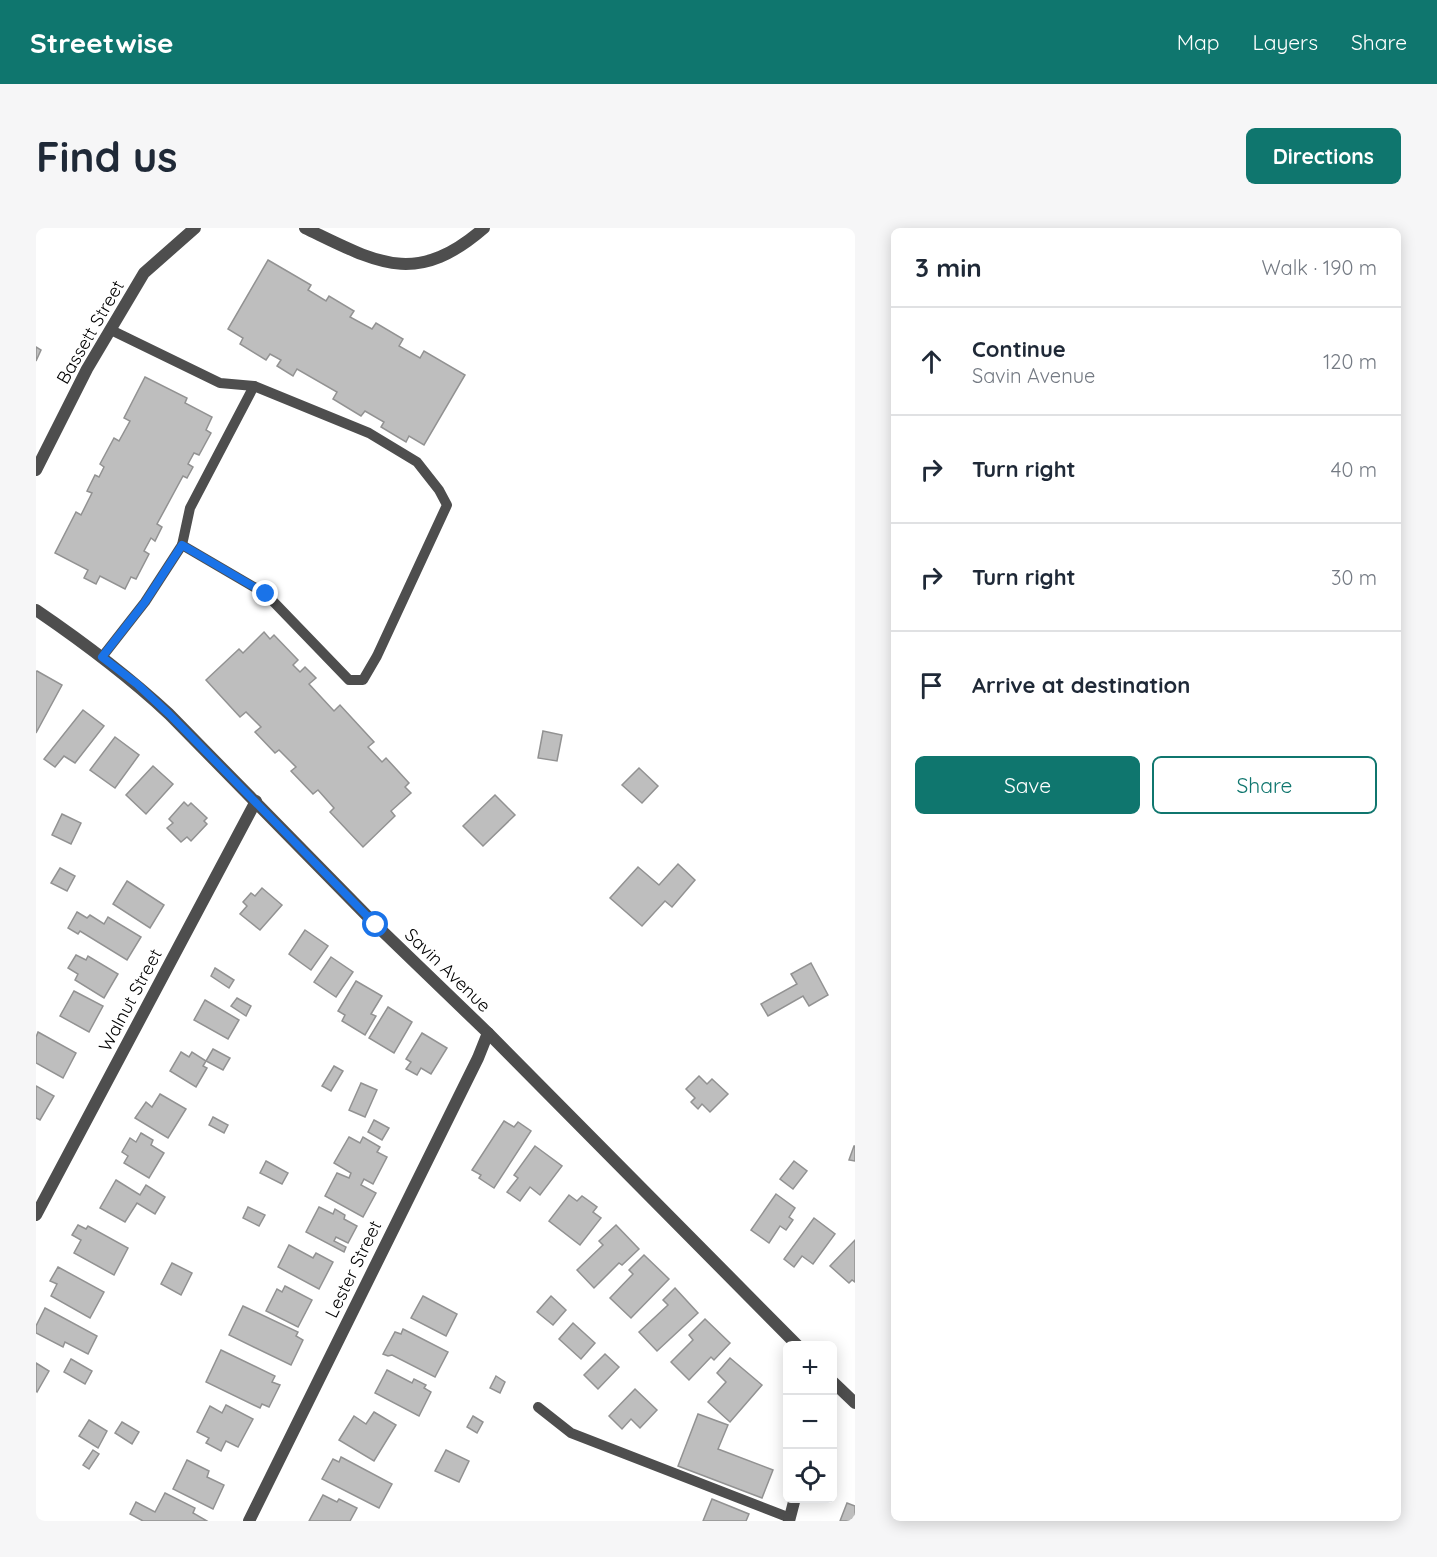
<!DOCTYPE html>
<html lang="en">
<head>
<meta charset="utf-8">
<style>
	:root { --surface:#fff; --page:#f6f6f7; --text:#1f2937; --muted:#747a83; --line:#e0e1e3; --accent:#0f766e }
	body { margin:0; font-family:Quicksand,sans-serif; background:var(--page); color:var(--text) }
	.controls { position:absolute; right:18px; bottom:18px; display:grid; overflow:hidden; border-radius:9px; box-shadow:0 3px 15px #0003 }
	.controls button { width:54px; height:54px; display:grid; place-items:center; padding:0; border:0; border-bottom:2px solid var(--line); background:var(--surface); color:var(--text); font:30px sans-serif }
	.stop { position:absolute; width:18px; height:18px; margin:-14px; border:4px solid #1a73e8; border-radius:50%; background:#fff }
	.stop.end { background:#1a73e8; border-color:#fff; box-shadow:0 2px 6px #0008 }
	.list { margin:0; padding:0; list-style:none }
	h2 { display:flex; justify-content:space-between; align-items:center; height:78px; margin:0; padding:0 24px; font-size:26px }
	h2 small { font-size:20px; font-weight:400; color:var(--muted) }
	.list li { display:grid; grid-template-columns:39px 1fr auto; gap:18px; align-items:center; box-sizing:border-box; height:108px; padding:0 24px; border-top:2px solid var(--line) }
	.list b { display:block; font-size:22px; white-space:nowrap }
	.list p { margin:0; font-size:20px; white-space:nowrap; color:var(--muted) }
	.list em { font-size:20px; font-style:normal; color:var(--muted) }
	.actions { display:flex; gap:12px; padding:18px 24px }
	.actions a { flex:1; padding:14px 0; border:2px solid var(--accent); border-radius:9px; text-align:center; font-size:21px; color:var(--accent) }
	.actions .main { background:var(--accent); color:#fff }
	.icon { flex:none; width:33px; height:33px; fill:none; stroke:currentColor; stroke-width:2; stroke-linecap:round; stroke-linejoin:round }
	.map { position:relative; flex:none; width:819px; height:1293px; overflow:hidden; border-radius:9px }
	header { display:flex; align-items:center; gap:36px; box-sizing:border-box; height:84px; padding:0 30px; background:var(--accent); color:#fff }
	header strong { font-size:28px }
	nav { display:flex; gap:33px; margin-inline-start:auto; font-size:21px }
	.intro { display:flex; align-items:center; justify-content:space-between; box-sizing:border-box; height:144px; padding:0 36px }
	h1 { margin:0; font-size:42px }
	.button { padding:15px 27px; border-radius:9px; background:var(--accent); color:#fff; font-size:21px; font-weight:700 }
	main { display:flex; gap:36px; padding:0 36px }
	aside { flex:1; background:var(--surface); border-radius:9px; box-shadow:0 3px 15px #0003 }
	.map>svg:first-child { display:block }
	.building { fill:#bebebe; stroke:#929292; stroke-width:1.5 }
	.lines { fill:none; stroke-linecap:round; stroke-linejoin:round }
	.lane { stroke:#4e4e4e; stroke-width:10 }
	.street { stroke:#4e4e4e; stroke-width:12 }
	.route { stroke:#1a73e8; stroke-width:8 }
	.labels { text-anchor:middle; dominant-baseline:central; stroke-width:4.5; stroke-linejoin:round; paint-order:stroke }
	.street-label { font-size:18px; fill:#000; stroke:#fff }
</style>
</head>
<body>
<header>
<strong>Streetwise</strong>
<nav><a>Map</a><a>Layers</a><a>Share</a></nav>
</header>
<div class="intro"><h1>Find us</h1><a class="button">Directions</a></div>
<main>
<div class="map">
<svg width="819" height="1293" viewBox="0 0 819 1293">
	<rect width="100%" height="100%" fill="#fff"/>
	<g class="building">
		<path d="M232,32L275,57L272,62L290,73L293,68L318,83L314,89L336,101L340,95L367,111L363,118L384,130L388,123L429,147L388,217L373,208L370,214L345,199L348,194L329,183L325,188L297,171L301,164L261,141L257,148L241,138L245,132L234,126L230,132L204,116L207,110L192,101Z"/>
		<path d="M0,119L5,122L0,133Z"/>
		<path d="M109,149L151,170L149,175L176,189L170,202L175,205L163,227L158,225L152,236L157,239L151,250L147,248L121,296L126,299L119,313L115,310L108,323L113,326L100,351L95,349L89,361L64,348L60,356L48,350L52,342L19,325L40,284L45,287L56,265L51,263L59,247L63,249L68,239L64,236L78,210L83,213L94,193L88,190Z"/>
		<path d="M228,404L234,411L238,407L262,432L257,437L264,444L269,439L280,450L273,456L298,483L304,477L338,514L332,519L346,534L350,530L373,555L369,559L375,565L355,583L359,588L327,619L294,584L298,580L282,562L277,566L255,543L260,539L243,522L239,525L219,504L225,499L210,484L204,489L170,452L203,421L207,425Z"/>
		<path d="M1,443L26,457L0,505V444Z"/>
		<path d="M47,482L68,498L39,535L28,528L19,539L8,531Z"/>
		<path d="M507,503L526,507L521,533L502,530Z"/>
		<path d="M79,509L103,527L79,560L54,542Z"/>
		<path d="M117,538L137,556L110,586L90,567Z"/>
		<path d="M603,540L622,558L606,575L586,557Z"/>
		<path d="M459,567L479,587L447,618L427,598Z"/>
		<path d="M148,574L152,578L155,575L171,590L168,593L171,596L155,613L151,609L145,614L131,600L137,595L133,591Z"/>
		<path d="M26,586L45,595L35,616L16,607Z"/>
		<path d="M642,636L659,652L636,679L629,673L606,698L574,670L602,639L623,657Z"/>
		<path d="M24,640L39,648L31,663L15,655Z"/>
		<path d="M91,653L128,677L114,700L77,676Z"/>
		<path d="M226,660L246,677L224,702L204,686L211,678L207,674L215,665L219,668Z"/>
		<path d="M41,684L51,690L54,687L68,696L72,689L105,709L91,732L44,703L42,706L32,700Z"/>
		<path d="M269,702L292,718L275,742L253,726Z"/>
		<path d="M40,727L50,732L52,728L82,746L68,770L39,752L42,746L32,740Z"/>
		<path d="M295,729L317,744L300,769L278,754Z"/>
		<path d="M775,735L792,767L773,778L767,768L732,788L725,776L761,756L755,746Z"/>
		<path d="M179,740L198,752L193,760L175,748Z"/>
		<path d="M320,753L346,768L335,786L340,788L329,807L306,793L309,787L302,783Z"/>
		<path d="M38,763L67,778L53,804L24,788Z"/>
		<path d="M201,770L215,778L210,788L195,778Z"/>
		<path d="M169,772L203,792L192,811L158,792Z"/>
		<path d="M352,779L376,794L358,825L333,810Z"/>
		<path d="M2,804L40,825L27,850L0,835V809Z"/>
		<path d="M386,805L411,820L395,846L385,840L381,847L370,841L375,834L370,831Z"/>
		<path d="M177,821L194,830L187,842L170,833Z"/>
		<path d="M145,824L153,829L156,824L170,833L167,838L171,840L160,859L134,843Z"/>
		<path d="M298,838L307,843L295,863L286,858Z"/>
		<path d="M663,848L671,856L676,851L692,866L674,884L666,876L662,881L655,874L659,870L650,861Z"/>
		<path d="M325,855L341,862L329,889L313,882Z"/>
		<path d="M0,858L18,868L4,892L0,890Z"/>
		<path d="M124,866L150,881L132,910L99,890L110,874L116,879Z"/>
		<path d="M177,889L192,897L188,905L173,897Z"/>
		<path d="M338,892L353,900L346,912L332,904Z"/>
		<path d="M468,893L478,899L482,894L495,903L458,960L443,950L445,947L436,942Z"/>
		<path d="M105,905L117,912L115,917L128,925L113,950L88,935L92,928L86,924L94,910L100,914Z"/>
		<path d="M313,909L324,915L327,909L344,919L341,924L351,929L337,956L328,951L325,957L340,965L327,989L289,968L301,945L313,950L315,945L298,935Z"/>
		<path d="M499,918L526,938L504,967L494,959L484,973L471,964L482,950L478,947Z"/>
		<path d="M818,918H819V933L813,932Z"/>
		<path d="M230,933L252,945L246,956L224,945Z"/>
		<path d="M758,933L771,943L757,961L744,951Z"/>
		<path d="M80,952L104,967L110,957L129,969L119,986L101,975L89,994L64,980Z"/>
		<path d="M740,966L759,980L753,989L757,992L750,1002L744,998L733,1015L715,1002Z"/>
		<path d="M533,967L541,973L546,968L561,979L557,984L565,990L544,1017L513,993Z"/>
		<path d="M212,979L229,987L223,998L207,990Z"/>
		<path d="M283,979L297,986L299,981L309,987L308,991L321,998L312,1015L300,1009L298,1013L310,1019L308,1024L270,1004Z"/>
		<path d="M778,990L799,1006L777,1036L766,1028L758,1039L748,1031Z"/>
		<path d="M42,997L50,1001L52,998L92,1020L78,1047L38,1025L45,1012L36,1007Z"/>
		<path d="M580,997L603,1021L586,1037L583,1035L558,1060L541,1042L567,1017L563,1013Z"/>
		<path d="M819,1012V1054L816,1052L813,1055L794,1038Z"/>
		<path d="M253,1017L277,1030L280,1025L297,1034L283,1061L242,1039Z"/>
		<path d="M608,1027L633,1051L595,1090L574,1070L597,1046L593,1042Z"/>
		<path d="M136,1035L156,1045L145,1067L125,1056Z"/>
		<path d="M22,1039L68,1064L54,1090L15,1068L21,1056L14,1053Z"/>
		<path d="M249,1058L276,1072L262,1099L230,1083L241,1061L246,1064Z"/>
		<path d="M639,1060L662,1085L621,1123L603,1104L632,1077L627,1072Z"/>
		<path d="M387,1068L421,1086L410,1108L375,1090Z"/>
		<path d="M515,1068L530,1082L517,1097L501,1084Z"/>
		<path d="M207,1078L262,1104L260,1108L267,1112L255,1137L193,1107Z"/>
		<path d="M9,1080L61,1108L52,1126L29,1114L27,1119L0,1105V1098Z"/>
		<path d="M669,1091L694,1115L678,1132L675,1129L653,1152L635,1134L657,1112L653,1107Z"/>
		<path d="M537,1095L559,1115L545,1131L523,1111Z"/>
		<path d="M367,1101L412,1124L399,1149L356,1127L352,1128L347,1126L359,1104L365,1106Z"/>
		<path d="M185,1122L239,1148L236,1154L244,1157L233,1179L226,1176L224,1180L170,1154Z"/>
		<path d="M569,1126L583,1139L562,1161L548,1147Z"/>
		<path d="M694,1130L726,1157L694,1194L672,1174L690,1154L681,1145Z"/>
		<path d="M35,1131L56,1143L49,1156L28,1144Z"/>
		<path d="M0,1135L13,1143L1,1164L0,1163Z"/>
		<path d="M351,1142L376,1155L378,1151L390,1157L388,1160L395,1164L383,1188L339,1165Z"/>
		<path d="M460,1148L469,1154L464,1165L454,1160Z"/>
		<path d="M599,1161L621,1182L604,1200L595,1191L586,1201L573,1188Z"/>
		<path d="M190,1177L217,1191L202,1219L190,1213L185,1223L170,1215L173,1210L161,1204L174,1178L186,1185Z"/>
		<path d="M338,1184L360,1197L338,1233L303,1212L318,1188L330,1196Z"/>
		<path d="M662,1186L692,1197L682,1221L737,1242L726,1270L642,1238Z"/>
		<path d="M437,1188L447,1194L441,1205L431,1199Z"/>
		<path d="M53,1192L71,1203L62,1220L43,1208Z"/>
		<path d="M86,1194L103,1204L96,1216L79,1205Z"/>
		<path d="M57,1222L63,1226L53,1241L47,1237Z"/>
		<path d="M410,1222L433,1233L423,1254L399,1243Z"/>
		<path d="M305,1229L356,1256L343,1280L286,1251L297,1231L303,1234Z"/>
		<path d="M151,1232L173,1243L171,1249L188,1257L177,1281L137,1261Z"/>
		<path d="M129,1265L159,1280L157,1285L171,1293H107L94,1286L100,1274L119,1284Z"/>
		<path d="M287,1267L301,1274L303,1271L321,1280L314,1293H273Z"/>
		<path d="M676,1271L713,1286L710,1293H667Z"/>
		<path d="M811,1275L819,1278V1293H804Z"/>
	</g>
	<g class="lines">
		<g class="lane">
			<path d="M146,317L154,280L218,158"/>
			<path d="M66,429L109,374L146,317L230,366L313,452H327L341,428L411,277L403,262L381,234L333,205L218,158L184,155L75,102"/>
			<path d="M502,1179L535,1205L754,1290"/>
		</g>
		<g class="street">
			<path d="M269,0C340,34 379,60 448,0"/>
			<path d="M0,242L51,141L108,45L159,0"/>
			<path d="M0,382C47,414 91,447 133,486L340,697L452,805L762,1118"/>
			<path d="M0,987L220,573"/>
			<path d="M796,1153L819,1175"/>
			<path d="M213,1293L442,830L452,805"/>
			<path d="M753,1293L759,1270"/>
		</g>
	</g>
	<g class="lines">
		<path class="route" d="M230,366L146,317L109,374L66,429L101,456L133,486L340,697"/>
	</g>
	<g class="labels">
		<g class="street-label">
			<text transform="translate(54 104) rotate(-60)">Bassett Street</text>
			<text transform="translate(412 742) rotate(44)">Savin Avenue</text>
			<text transform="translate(94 772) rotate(-62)">Walnut Street</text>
			<text transform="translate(317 1041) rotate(-64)">Lester Street</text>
		</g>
	</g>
</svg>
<div class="controls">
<button>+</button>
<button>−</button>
<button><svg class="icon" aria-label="locate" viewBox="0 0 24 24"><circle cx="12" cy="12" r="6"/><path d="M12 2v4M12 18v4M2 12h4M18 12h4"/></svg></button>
</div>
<div class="stop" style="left:340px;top:697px"></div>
<div class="stop end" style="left:230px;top:366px"></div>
</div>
<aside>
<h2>3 min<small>Walk · 190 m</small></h2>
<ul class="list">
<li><svg class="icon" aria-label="ahead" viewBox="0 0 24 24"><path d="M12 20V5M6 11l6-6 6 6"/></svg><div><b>Continue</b><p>Savin Avenue</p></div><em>120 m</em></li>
<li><svg class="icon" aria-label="right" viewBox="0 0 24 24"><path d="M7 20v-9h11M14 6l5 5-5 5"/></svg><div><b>Turn right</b></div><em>40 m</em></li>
<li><svg class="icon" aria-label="right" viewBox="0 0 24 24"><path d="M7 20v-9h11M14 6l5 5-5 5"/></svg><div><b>Turn right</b></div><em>30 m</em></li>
<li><svg class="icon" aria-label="arrive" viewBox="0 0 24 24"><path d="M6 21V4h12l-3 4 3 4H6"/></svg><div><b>Arrive at destination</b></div></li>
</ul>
<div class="actions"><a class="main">Save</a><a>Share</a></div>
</aside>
</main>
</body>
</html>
